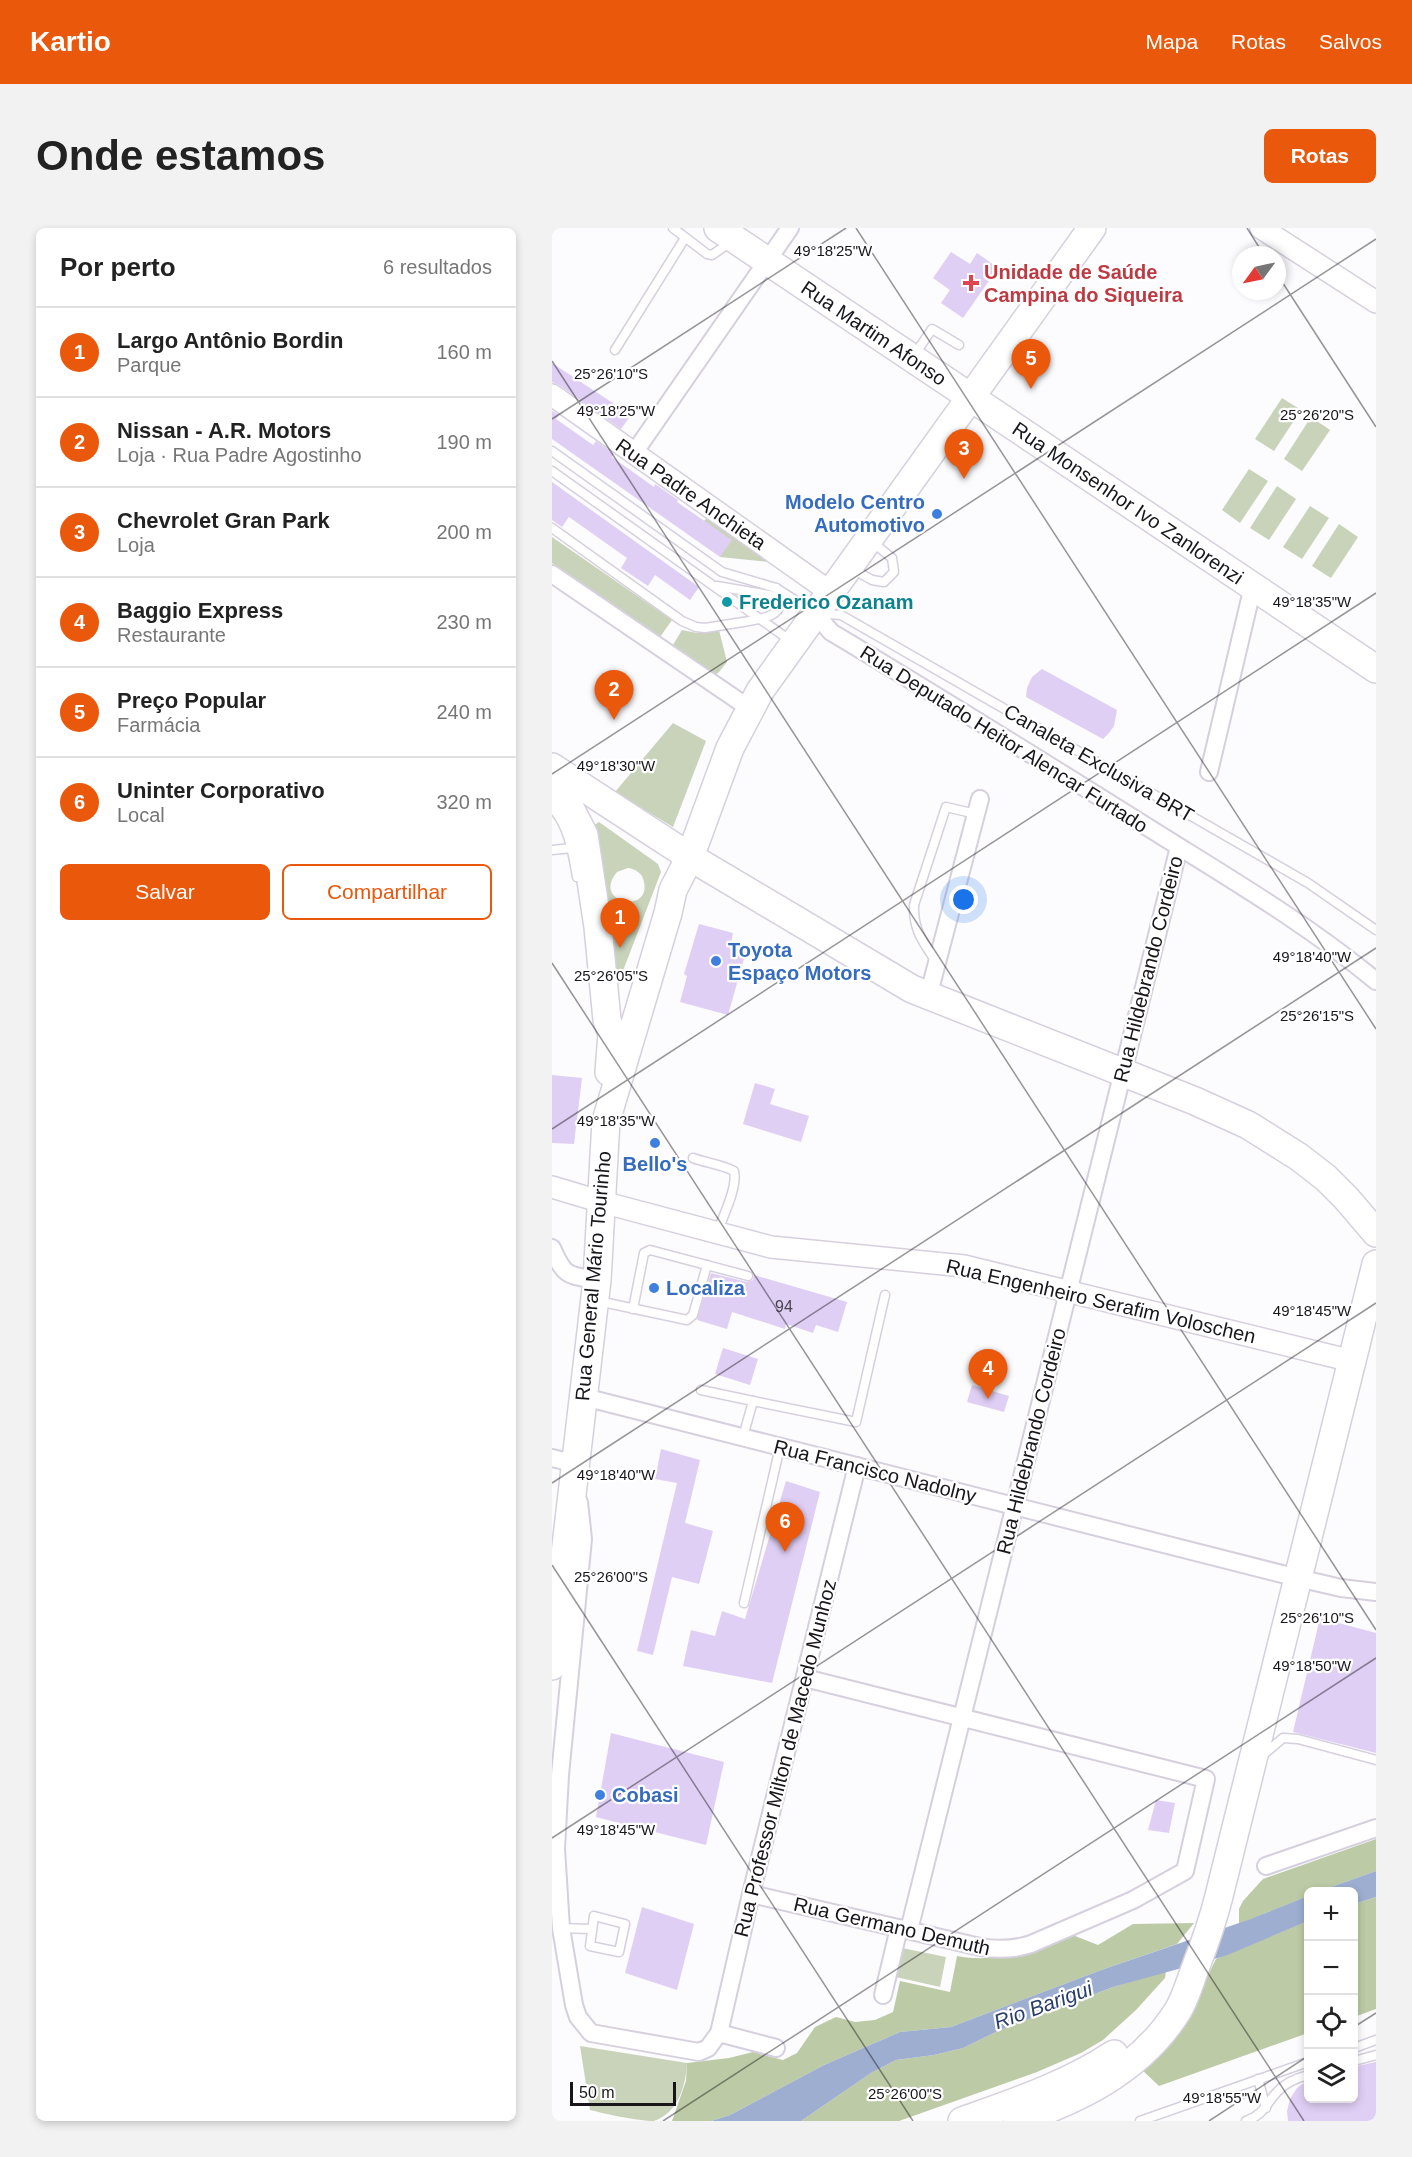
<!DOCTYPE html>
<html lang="pt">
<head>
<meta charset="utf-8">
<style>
	:root { --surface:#fff; --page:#f2f2f2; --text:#222; --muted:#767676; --line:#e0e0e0; --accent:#ea580c }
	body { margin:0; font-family:Helvetica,sans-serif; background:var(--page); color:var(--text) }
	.controls { position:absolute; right:18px; bottom:18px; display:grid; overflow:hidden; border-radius:9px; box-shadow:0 3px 9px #0003 }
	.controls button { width:54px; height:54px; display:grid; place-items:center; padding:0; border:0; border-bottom:2px solid var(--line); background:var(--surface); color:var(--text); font:30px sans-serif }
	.compass { position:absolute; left:680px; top:18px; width:54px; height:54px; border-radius:50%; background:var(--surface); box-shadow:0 3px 9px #0003; rotate:237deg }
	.scale { position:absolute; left:18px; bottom:15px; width:106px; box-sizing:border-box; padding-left:6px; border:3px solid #18161b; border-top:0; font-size:16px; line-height:21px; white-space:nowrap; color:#18161b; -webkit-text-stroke:4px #fff; paint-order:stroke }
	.you { position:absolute; left:412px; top:672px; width:21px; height:21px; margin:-15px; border:4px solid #fff; border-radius:50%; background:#1a73e8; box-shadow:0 0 0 9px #1a73e833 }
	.badge { display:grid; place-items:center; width:39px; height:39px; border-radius:50%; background:var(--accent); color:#fff; font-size:20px; font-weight:700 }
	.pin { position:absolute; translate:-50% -50px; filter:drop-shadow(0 2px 3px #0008) }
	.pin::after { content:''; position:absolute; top:32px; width:21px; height:18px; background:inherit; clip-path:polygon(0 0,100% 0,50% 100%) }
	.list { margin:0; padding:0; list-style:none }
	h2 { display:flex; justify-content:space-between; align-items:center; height:78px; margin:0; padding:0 24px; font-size:26px }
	h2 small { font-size:20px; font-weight:400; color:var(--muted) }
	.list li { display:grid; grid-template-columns:39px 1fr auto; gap:18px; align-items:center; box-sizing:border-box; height:90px; padding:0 24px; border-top:2px solid var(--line) }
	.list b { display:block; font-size:22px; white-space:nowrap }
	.list p { margin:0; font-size:20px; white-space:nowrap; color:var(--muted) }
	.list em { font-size:20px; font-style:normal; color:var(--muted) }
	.actions { display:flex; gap:12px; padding:18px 24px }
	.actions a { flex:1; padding:14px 0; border:2px solid var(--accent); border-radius:9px; text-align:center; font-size:21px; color:var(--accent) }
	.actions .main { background:var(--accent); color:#fff }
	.icon { flex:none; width:33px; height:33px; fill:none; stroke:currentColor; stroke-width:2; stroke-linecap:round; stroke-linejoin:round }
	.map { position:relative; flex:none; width:824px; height:1893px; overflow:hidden; border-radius:9px }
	header { display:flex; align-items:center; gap:36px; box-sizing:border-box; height:84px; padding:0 30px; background:var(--accent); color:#fff }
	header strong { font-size:28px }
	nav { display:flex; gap:33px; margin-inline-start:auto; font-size:21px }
	.intro { display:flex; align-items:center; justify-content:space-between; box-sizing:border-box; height:144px; padding:0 36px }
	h1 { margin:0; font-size:42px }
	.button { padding:15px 27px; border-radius:9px; background:var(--accent); color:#fff; font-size:21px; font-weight:700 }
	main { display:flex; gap:36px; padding:0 36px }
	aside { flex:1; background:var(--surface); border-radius:9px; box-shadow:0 3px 9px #0003 }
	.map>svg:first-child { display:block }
	.green { fill:#c9d3b9; fill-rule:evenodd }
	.forest { fill:#bccaa5 }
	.water { fill:#9daed1 }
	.building { fill:#e0cff5 }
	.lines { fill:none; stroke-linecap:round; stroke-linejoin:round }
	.service-casing { stroke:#d6d0de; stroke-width:11 }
	.minor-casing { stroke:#d6d0de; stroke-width:20 }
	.tertiary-casing { stroke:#d6d0de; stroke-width:24 }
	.primary-casing { stroke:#d6d0de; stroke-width:30 }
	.service { stroke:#fff; stroke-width:8 }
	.minor { stroke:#fff; stroke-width:16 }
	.tertiary { stroke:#fff; stroke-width:21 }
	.primary { stroke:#fff; stroke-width:27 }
	.ticks { fill:none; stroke:#18161b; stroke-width:1.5; stroke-opacity:0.45 }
	.health-dot { fill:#e0444e; stroke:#fff; stroke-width:2 }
	.shop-dot { fill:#3f7fe0; stroke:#fff; stroke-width:2 }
	.culture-dot { fill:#0f9aa8; stroke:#fff; stroke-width:2 }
	.labels { text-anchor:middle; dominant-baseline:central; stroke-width:4.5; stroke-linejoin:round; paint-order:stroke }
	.number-label { font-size:16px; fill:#4a4452 }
	.health-label { font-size:20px; font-weight:bold; fill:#be3a42; stroke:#fff; text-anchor:start }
	.street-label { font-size:20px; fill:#18161b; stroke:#fff }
	.shop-label { font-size:20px; font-weight:bold; fill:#366cbe; stroke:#fff; text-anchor:start }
	.culture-label { font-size:20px; font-weight:bold; fill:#0d838f; stroke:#fff; text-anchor:start }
	.water-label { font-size:21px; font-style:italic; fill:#293e6c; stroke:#fff }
	.ticks-label { font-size:15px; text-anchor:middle; fill:#18161b; stroke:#fff; stroke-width:4.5; stroke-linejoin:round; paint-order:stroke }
</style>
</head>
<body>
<header>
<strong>Kartio</strong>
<nav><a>Mapa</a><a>Rotas</a><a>Salvos</a></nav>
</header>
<div class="intro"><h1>Onde estamos</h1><a class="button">Rotas</a></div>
<main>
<aside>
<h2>Por perto<small>6 resultados</small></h2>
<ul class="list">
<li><span class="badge">1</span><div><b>Largo Antônio Bordin</b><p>Parque</p></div><em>160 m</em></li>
<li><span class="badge">2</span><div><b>Nissan - A.R. Motors</b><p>Loja · Rua Padre Agostinho</p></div><em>190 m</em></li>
<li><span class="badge">3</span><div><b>Chevrolet Gran Park</b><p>Loja</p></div><em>200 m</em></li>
<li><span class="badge">4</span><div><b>Baggio Express</b><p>Restaurante</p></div><em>230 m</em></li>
<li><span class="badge">5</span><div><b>Preço Popular</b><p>Farmácia</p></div><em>240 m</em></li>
<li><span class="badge">6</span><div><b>Uninter Corporativo</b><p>Local</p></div><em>320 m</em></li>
</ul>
<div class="actions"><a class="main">Salvar</a><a>Compartilhar</a></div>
</aside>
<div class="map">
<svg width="824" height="1893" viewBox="0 0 824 1893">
	<rect width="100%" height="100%" fill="#fcfbfe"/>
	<g class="green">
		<path d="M730,170L749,182L722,223L703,211Z"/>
		<path d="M759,189L778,202L750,243L732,231Z"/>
		<path d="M697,241L716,253L688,295L670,282Z"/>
		<path d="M725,258L744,271L717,312L698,300Z"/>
		<path d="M758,278L777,290L750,331L731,319Z"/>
		<path d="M158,286L217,334L168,329L152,293Z"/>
		<path d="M787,296L806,309L779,350L760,338Z"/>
		<path d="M0,309L120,392L108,409L0,335Z"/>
		<path d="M130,402L145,405L167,402L175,434L167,444L162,448L121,417Z"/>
		<path d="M121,495L154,513L121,599L63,564Z"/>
		<path d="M47,594L106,636L109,644L62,766L39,599ZM76,640C84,641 91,646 92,654C99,687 39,675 65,644Z"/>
		<path d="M350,1720L394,1729L388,1759L344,1749Z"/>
		<path d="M28,1818L135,1835C134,1857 126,1885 102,1893C85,1893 54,1886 38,1882Z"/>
	</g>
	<g class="forest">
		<path d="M824,1611V1643L768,1663L756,1664V1668L687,1696V1681L691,1673L711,1651Z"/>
		<path d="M824,1669V1781L802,1789V1676Z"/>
		<path d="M756,1693L755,1722L756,1730V1805L607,1858L587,1839L637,1785L664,1731Z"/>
		<path d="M642,1695L625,1716L552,1741L399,1799L348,1804L272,1837L178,1887L159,1893H120L134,1853L135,1835L177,1830L201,1824L231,1832L245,1825L263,1799L284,1789L303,1794L323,1792L341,1784L348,1753L398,1764L405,1728C446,1736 480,1721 518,1706L546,1717L581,1696Z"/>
		<path d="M614,1743L613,1750L584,1782L551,1812L529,1825L485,1844L347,1893H249L319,1845L344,1832L382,1827L411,1820L448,1802L561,1759Z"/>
	</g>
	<g class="water">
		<path d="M824,1643V1669L802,1676V1664L768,1663Z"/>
		<path d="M756,1668V1693L673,1728L561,1759L448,1802L411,1820L382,1827L344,1832L319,1845L249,1893H159L178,1887L272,1837L348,1804L399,1799L552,1741L696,1692Z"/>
	</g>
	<g class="building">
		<path d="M399,24L418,36L425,25L446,40L411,90L389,75L398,62L381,50Z"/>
		<path d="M0,135L79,187L69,201L7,157L0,154Z"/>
		<path d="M0,183L7,187L4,191L41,217L44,213L62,226L60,229L102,259L103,256L126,272L125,274L180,312L168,329L0,211Z"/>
		<path d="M0,254L147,359L138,372L103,347L96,358L69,340L75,330L17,289L10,299L0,292Z"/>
		<path d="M490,441L565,482L562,498L557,505L551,511L474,469L475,460L480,449Z"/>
		<path d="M147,696L181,705L179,716L195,720L176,787L128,774L135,748L132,746Z"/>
		<path d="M0,847L30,850L22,916L0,915Z"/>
		<path d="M203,855L223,861L218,876L257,888L249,914L191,896Z"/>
		<path d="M159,1045L195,1054L201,1052L202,1047L295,1074L286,1104L264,1097L261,1105L234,1096L233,1101L180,1084L175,1101L145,1092Z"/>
		<path d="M171,1120L206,1131L198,1157L163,1146Z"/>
		<path d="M420,1157L457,1168L452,1184L415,1174Z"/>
		<path d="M109,1221L148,1232L133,1295L161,1303L147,1356L120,1349L101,1427L85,1423L125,1255L103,1251Z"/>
		<path d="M234,1253L268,1264L220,1455L131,1438L139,1402L163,1408L170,1383L193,1391Z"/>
		<path d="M768,1390L824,1405V1525L741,1504Z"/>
		<path d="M59,1505L172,1534L154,1617L44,1589Z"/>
		<path d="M604,1572L623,1575L617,1605L596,1602Z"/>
		<path d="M90,1679L142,1696L125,1762L73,1745Z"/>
		<path d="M824,1834V1893H736L735,1883L738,1871L745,1860L752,1855L756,1853V1870H801V1839Z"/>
	</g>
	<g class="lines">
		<defs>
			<g id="service">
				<path d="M121,0L155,26L160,27L180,13"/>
				<path d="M63,122L133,10"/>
				<path d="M363,126L380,101L407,117"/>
				<path d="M0,223L170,344L224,360L263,385L289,387L756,655L824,702"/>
				<path d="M0,243L239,413"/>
				<path d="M0,300L130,393L144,399L153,400C166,398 178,396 191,394C212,390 238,389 224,360"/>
				<path d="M299,340L320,352L332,354L342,344L340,330L319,313"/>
				<path d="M165,358L229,369"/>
				<path d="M0,580C17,598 21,626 25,649"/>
				<path d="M0,622L20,620"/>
				<path d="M385,735C372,715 361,703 362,677L394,579L424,586"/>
				<path d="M141,930C154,935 169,936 182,943C186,959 171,988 165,1005"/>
				<path d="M46,1073L135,1092L141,1087L155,1037"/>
				<path d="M81,1081L92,1025L98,1022L196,1048"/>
				<path d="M149,1162L201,1173L191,1209"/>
				<path d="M201,1173L304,1194L333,1067"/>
				<path d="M192,1375L228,1219"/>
				<path d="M711,1527L731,1510L746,1511L824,1532"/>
				<path d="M42,1688L73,1696L67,1724L38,1718Z"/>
				<path d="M9,1700L38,1701"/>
				<path d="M802,1820L824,1812"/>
				<path d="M802,1833L824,1827"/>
				<path d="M706,1851L714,1880"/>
				<path d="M588,1893L756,1834"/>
				<path d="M694,1893C713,1886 714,1875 726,1863C734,1854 745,1850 756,1847"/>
			</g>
			<g id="minor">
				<path d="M82,225L238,0"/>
				<path d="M0,346L197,480"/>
				<path d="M263,385L279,404C386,468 492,534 597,600C675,649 754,695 824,753"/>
				<path d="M657,544L701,358"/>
				<path d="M376,769L428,571"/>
				<path d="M0,1020C13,1049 15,1047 45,1052"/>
				<path d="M32,1169L746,1350L789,1360L824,1364"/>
				<path d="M0,1230L25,1236"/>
				<path d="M27,1274L31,1311L8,1547L4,1621L9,1700L22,1777L26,1789L39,1805L147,1824L156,1820L167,1805L199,1666L305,1238"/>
				<path d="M714,1638L824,1600"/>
				<path d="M199,1666L428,1719C446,1722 461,1722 479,1716L581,1672L633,1643L654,1551L253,1450"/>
				<path d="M357,1702L627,619"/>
				<path d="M331,1767L347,1700"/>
				<path d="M167,1805L224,1820"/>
			</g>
			<g id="tertiary">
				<path d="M709,0L824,74"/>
				<path d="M0,167L278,364"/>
				<path d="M0,959L50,974L219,1019L412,1038L800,1133"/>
			</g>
			<g id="primary">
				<path d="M166,0L824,441"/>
				<path d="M0,539L138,629L360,761L643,873L696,897L747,929L774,950L794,970L824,1005"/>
				<path d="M0,557L19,582L32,607L46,699L55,792L60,806L57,844"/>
				<path d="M0,1438L45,1052L54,893L116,685L121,662L138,629L178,520L208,463L540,0"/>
				<path d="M410,1893C463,1874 515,1857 562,1826"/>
				<path d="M465,1893C528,1871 588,1842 625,1784C634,1770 638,1753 644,1738C653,1715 661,1692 667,1668L824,1036"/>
			</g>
		</defs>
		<use href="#service" class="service-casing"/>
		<use href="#minor" class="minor-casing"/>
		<use href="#tertiary" class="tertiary-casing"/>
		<use href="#primary" class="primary-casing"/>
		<use href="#service" class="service"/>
		<use href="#minor" class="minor"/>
		<use href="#tertiary" class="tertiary"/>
		<use href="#primary" class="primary"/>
	</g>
	<path class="ticks" d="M304,0L824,801M695,0L712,27M725,46L824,199M0,133L824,1402M0,191L294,0M0,546L824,11M0,735L752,1893M0,901L824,365M0,1255L824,720M0,1337L361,1893M0,1610L824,1075M802,1799L824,1785M111,1893L824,1430M657,1893L756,1828"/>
	<path class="health-dot" d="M416 46h6v6h6v6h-6v6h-6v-6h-6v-6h6z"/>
	<g class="shop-dot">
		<circle cx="385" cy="286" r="6"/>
		<circle cx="164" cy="733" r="6"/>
		<circle cx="103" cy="915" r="6"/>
		<circle cx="102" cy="1060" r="6"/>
		<circle cx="48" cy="1567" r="6"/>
	</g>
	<circle class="culture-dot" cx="175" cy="374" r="6"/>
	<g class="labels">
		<g class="number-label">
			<text x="232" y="1078">94</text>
		</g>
		<g class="health-label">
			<text x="432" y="44">Unidade de Saúde<tspan x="432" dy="23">Campina do Siqueira</tspan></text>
		</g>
		<g class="street-label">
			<text transform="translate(322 105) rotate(34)">Rua Martim Afonso</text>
			<text transform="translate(139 266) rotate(35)">Rua Padre Anchieta</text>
			<text transform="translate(576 275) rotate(34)">Rua Monsenhor Ivo Zanlorenzi</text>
			<text transform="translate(452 511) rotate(32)">Rua Deputado Heitor Alencar Furtado</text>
			<text transform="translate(547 535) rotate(30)">Canaleta Exclusiva BRT</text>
			<text transform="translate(596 741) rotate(-76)">Rua Hildebrando Cordeiro</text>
			<text transform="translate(41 1048) rotate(-85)">Rua General Mário Tourinho</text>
			<text transform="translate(549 1073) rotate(13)">Rua Engenheiro Serafim Voloschen</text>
			<text transform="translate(479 1213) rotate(-76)">Rua Hildebrando Cordeiro</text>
			<text transform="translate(323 1243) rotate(14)">Rua Francisco Nadolny</text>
			<text transform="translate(233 1530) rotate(-76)">Rua Professor Milton de Macedo Munhoz</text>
			<text transform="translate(340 1698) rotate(13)">Rua Germano Demuth</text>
		</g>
		<g class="shop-label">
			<text x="373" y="274" text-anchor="end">Modelo Centro<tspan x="373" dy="23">Automotivo</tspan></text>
			<text x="176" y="722">Toyota<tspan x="176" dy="23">Espaço Motors</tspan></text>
			<text x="103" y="936" text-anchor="middle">Bello's</text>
			<text x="114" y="1060">Localiza</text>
			<text x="60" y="1567">Cobasi</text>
		</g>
		<g class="culture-label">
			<text x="187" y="374">Frederico Ozanam</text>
		</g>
		<g class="water-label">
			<text transform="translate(491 1777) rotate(-20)">Rio Barigui</text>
		</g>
	</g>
	<g class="ticks-label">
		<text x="281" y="28">49°18'25"W</text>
		<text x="59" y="151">25°26'10"S</text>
		<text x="64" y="188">49°18'25"W</text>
		<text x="765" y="192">25°26'20"S</text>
		<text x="760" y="379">49°18'35"W</text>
		<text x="64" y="543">49°18'30"W</text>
		<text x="760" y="734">49°18'40"W</text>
		<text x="59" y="753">25°26'05"S</text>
		<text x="765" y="793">25°26'15"S</text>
		<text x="64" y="898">49°18'35"W</text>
		<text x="760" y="1088">49°18'45"W</text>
		<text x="64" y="1252">49°18'40"W</text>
		<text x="59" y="1354">25°26'00"S</text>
		<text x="765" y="1395">25°26'10"S</text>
		<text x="760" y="1443">49°18'50"W</text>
		<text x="64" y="1607">49°18'45"W</text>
		<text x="353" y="1871">25°26'00"S</text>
		<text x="670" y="1875">49°18'55"W</text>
	</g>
</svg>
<div class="controls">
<button>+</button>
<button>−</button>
<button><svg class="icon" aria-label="locate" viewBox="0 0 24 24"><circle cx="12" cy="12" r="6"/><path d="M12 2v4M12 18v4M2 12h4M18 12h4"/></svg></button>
<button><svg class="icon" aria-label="layers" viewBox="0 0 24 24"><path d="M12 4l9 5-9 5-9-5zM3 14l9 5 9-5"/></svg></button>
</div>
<svg class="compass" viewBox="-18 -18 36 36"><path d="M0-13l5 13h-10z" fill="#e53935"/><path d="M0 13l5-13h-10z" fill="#767676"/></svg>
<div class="scale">50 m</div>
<div class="you"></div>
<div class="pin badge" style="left:68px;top:720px">1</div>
<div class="pin badge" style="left:62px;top:492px">2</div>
<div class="pin badge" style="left:412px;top:251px">3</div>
<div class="pin badge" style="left:436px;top:1171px">4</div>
<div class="pin badge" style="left:479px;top:161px">5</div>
<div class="pin badge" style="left:233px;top:1324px">6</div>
</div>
</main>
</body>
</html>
